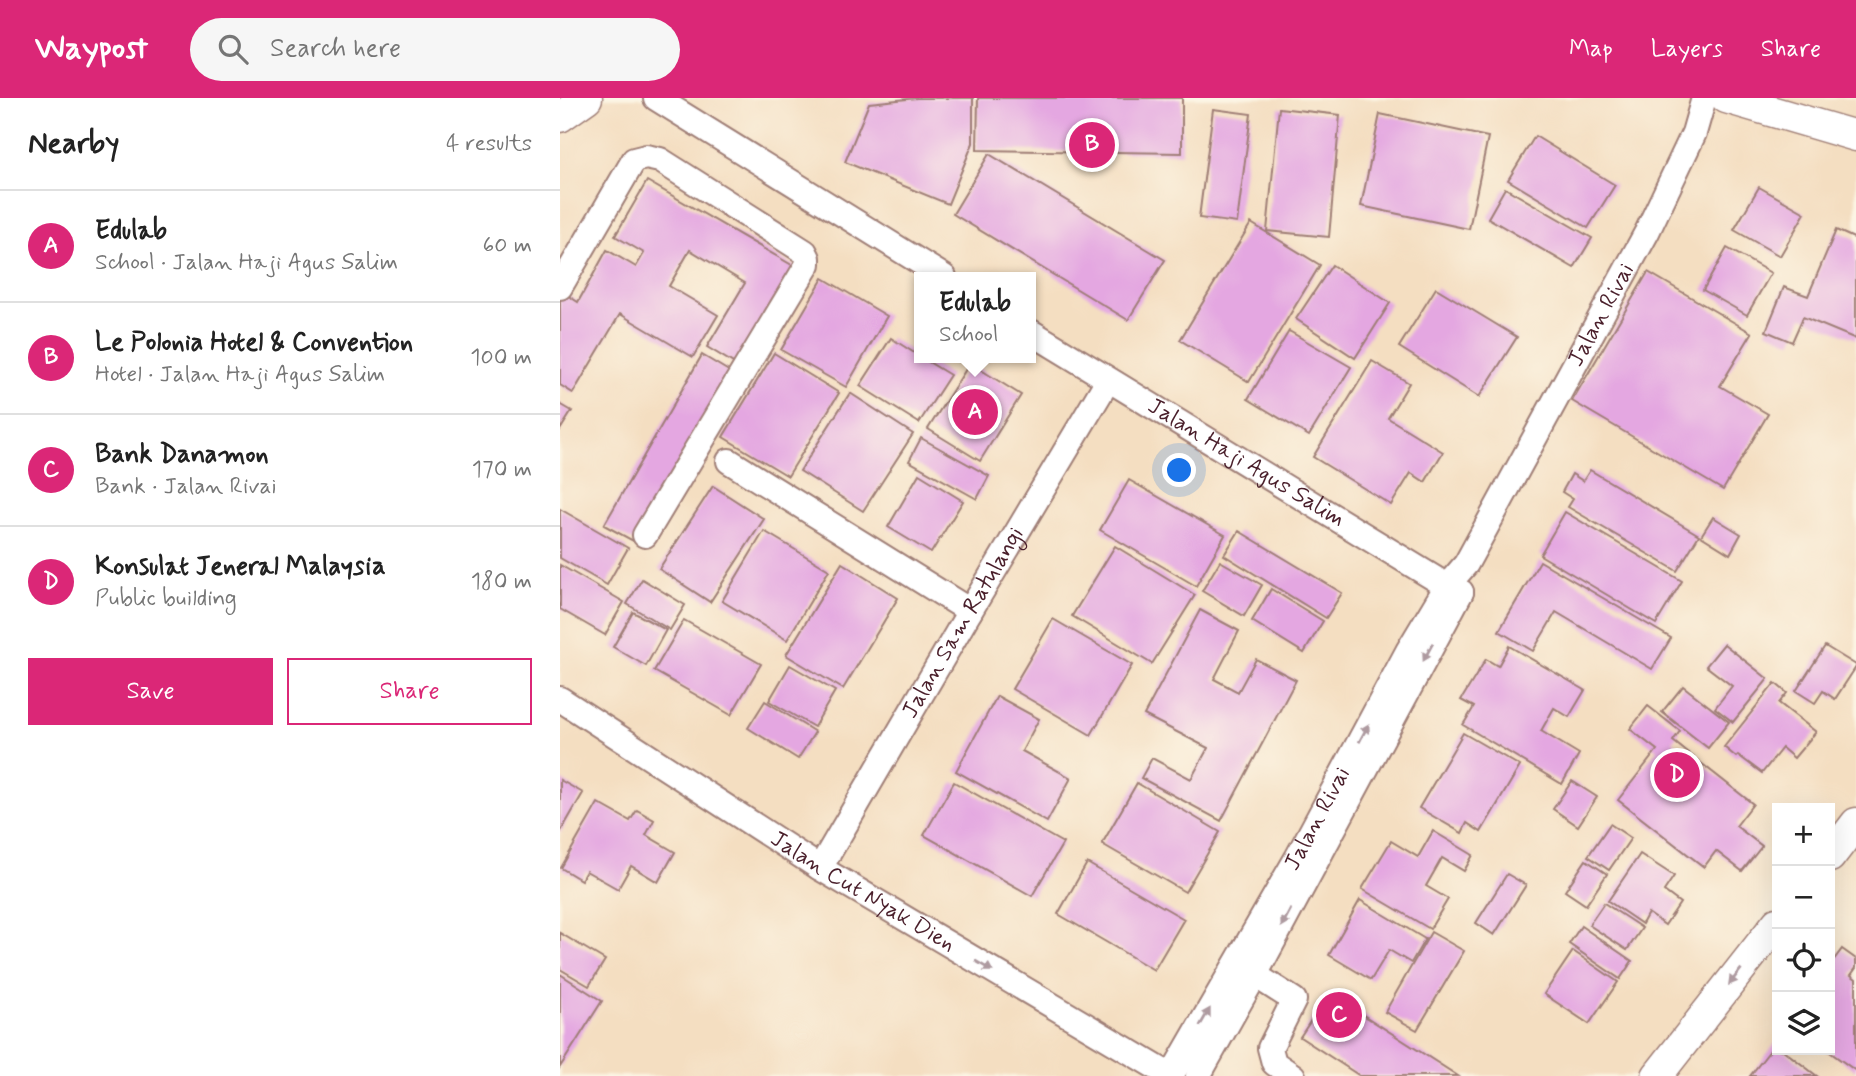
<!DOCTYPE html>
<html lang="en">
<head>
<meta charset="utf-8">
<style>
	:root { --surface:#fff; --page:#f6f6f6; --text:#222; --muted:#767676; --line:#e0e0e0; --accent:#db2777 }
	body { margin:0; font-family:Mynerve,sans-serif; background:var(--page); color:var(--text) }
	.controls { position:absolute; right:21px; bottom:21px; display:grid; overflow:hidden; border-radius:0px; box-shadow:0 7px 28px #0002 }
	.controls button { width:63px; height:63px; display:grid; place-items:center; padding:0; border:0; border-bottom:2px solid var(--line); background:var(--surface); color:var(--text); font:35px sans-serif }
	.you { position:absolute; left:620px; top:373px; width:24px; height:24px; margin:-18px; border:5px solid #fff; border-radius:50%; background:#1a73e8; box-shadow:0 0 0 10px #1a73e833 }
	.badge { display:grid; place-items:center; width:46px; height:46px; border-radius:50%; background:var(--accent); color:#fff; font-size:23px; font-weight:700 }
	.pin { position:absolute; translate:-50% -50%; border:4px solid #fff; box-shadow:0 2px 7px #0006 }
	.popup { position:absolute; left:354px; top:174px; width:122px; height:91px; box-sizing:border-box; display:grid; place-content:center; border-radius:0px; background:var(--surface); filter:drop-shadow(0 2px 5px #0005); font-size:23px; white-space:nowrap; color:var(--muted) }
	.popup b { font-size:26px; color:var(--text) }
	.popup::after { content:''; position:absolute; left:50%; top:100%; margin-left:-14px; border:14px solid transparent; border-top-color:var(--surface) }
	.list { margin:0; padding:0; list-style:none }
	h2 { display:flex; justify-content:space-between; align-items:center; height:91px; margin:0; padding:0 28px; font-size:30px }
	h2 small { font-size:23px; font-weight:400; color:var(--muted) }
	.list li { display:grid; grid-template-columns:46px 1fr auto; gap:21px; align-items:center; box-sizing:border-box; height:112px; padding:0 28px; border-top:2px solid var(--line) }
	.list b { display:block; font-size:26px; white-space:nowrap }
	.list p { margin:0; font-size:23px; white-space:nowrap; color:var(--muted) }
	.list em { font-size:23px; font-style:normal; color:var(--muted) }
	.actions { display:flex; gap:14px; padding:21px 28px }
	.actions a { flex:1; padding:16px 0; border:2px solid var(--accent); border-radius:0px; text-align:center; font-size:24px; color:var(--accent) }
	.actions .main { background:var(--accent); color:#fff }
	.icon { flex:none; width:38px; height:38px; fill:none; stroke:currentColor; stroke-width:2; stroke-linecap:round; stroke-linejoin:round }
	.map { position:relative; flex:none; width:1296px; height:978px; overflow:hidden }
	header { display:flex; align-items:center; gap:42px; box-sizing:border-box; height:98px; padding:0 35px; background:var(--accent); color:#fff }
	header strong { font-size:33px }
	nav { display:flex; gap:38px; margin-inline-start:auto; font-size:24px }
	.search { width:490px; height:63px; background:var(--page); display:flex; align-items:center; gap:18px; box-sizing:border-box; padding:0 24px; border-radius:38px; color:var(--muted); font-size:26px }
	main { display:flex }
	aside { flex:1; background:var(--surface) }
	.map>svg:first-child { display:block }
	.building { fill:#e4a7e1 }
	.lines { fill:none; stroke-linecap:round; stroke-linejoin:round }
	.minor-casing { stroke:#9f7e76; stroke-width:28 }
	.major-casing { stroke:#9f7e76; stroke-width:33 }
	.minor { stroke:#fff; stroke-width:24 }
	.major { stroke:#fff; stroke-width:30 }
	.oneway { fill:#ae9aa0 }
	.labels { text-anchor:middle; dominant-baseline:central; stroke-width:5; stroke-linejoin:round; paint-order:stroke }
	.street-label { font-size:23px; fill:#4a1f2b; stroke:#fcf5e5 }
</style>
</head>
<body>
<header>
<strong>Waypost</strong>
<div class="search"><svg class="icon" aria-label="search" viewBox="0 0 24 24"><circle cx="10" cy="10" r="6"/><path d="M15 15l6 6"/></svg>Search here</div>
<nav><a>Map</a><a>Layers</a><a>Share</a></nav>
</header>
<main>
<aside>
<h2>Nearby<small>4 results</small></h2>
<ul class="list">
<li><span class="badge">A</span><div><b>Edulab</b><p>School · Jalan Haji Agus Salim</p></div><em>60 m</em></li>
<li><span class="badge">B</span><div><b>Le Polonia Hotel &amp; Convention</b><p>Hotel · Jalan Haji Agus Salim</p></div><em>100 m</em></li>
<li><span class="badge">C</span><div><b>Bank Danamon</b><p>Bank · Jalan Rivai</p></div><em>170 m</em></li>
<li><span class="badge">D</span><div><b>Konsulat Jeneral Malaysia</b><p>Public building</p></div><em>180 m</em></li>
</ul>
<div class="actions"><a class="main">Save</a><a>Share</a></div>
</aside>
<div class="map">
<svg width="1296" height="978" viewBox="0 0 1296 978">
	<rect width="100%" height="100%" fill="#fcf5e5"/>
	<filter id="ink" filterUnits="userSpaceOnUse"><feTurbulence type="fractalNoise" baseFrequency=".0143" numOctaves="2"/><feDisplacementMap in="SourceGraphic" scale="14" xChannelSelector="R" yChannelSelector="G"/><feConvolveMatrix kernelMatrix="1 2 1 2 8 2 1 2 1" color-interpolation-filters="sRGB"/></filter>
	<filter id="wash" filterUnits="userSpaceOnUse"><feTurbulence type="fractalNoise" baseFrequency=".00686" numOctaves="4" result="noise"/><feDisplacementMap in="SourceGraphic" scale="28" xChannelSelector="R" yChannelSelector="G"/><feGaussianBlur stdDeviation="1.57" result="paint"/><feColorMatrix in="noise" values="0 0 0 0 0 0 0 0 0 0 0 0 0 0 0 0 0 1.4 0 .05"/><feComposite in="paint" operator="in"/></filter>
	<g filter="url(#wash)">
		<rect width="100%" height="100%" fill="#f4dec1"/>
		<g id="blocks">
			<g class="building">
				<path d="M357,0H413V45L388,106L285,64L309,5Z"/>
				<path d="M418,0H622V55L417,52Z"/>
				<path d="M719,10L780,17L769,139L707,133Z"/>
				<path d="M653,11L691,16L677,125L639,120Z"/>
				<path d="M820,16L928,39L909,131L801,108Z"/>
				<path d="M975,38L1055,87L1028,130L948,82Z"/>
				<path d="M429,56L605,162L568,222L393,116Z"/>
				<path d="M87,83L237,170L180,269L147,249L185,185L130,152L109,188L158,217L133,259L60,216L13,295L0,287V201L4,195L18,204L47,152L76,169L84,155L55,138Z"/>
				<path d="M1199,89L1245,115L1220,158L1174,132Z"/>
				<path d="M945,90L1032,140L1014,170L928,120Z"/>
				<path d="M691,125L760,167L689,284L620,242Z"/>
				<path d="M1276,132L1296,141V241L1243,219L1232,244L1206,233L1224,189L1248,198Z"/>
				<path d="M1167,150L1211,175L1187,217L1143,192Z"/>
				<path d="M772,167L830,205L795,260L736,221Z"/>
				<path d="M1088,174L1192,235L1160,288L1208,316L1163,392L1012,303Z"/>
				<path d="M263,180L327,218L286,289L221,252Z"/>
				<path d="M876,190L957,239L919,299L839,249Z"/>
				<path d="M729,233L791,269L749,338L688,301Z"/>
				<path d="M331,240L359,258V260H362L390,277L359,325L300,288Z"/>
				<path d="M214,255L279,295L228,378L163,339Z"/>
				<path d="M142,257L172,275L75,444L44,427Z"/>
				<path d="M812,263L849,285L828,320L883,354L865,384L851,375L831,407L753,359Z"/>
				<path d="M410,265L461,297L420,363L368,331Z"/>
				<path d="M290,295L353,336L303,413L240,373Z"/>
				<path d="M0,306L12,313L0,332Z"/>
				<path d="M361,340L429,378L417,401L349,363Z"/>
				<path d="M1030,372L1139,437L1117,473L1008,409L1013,401L1002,394L1012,376L1023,383Z"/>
				<path d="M359,376L403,403L371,455L328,429Z"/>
				<path d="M569,382L665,437L636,488L540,432Z"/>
				<path d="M153,388L204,421L150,504L99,471Z"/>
				<path d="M0,411L68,450L47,487L0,460Z"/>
				<path d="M1005,414L1122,483L1096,526L980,457Z"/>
				<path d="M1153,419L1181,436L1170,456L1141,438Z"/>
				<path d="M204,433L269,472L227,542L162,503Z"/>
				<path d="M679,433L782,495L766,520L664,457Z"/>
				<path d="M555,448L635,497L592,566L512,518Z"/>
				<path d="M660,463L702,487L684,518L642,493Z"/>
				<path d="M980,463L1111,540L1092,571L996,514L973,553L939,533Z"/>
				<path d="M282,465L338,500L283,591L226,557Z"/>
				<path d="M0,467L64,504L45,537L0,511Z"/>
				<path d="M82,481L125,507L110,532L67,506Z"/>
				<path d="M711,491L763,523L744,555L692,523Z"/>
				<path d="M640,512L679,533L654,581L678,594L696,561L736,582L661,723L581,680L592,660L631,681L648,650L584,617Z"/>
				<path d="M73,514L106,532L86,568L53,549Z"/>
				<path d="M493,521L572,567L531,637L452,591Z"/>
				<path d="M124,522L201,566L171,617L94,573Z"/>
				<path d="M1164,546L1208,581L1173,624L1155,610L1172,588L1146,568Z"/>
				<path d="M949,548L1025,592L1009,619L994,610L981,633L1019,656L1002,686L903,627L914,609L901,602L926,561L938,568Z"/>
				<path d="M1265,548L1296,567V569L1275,601L1263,593L1255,605L1236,593Z"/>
				<path d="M230,567L275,593L254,629L209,603Z"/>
				<path d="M1215,585L1227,595L1219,605L1256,634L1234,660L1222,650L1202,675L1178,657L1176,659L1164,649Z"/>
				<path d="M1123,588L1169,624L1148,650L1102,614Z"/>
				<path d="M437,598L479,621L462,653L511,680L487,724L396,673Z"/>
				<path d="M205,603L255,634L238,661L188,630Z"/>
				<path d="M1088,608L1120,633L1113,643L1193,706L1176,728L1202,748L1182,773L1156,753L1144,769L1058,702L1097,652L1070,631Z"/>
				<path d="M903,635L960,668L921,734L907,725L902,735L859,710Z"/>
				<path d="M0,682L23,695L0,735Z"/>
				<path d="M1012,683L1037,699L1018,728L993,711Z"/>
				<path d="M394,684L503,745L472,798L364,737Z"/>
				<path d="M577,685L660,734L625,794L542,746Z"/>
				<path d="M38,705L70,723L77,712L94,722L86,737L115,754L98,784L71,768L58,791L26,773L21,782L1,770Z"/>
				<path d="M1050,726L1071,740L1049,772L1028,758Z"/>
				<path d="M873,733L913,757L904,773L882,760L866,788L888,801L870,831L802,791L831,743L858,759Z"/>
				<path d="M1080,756L1114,778L1104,793L1120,805L1105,827L1088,815L1082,826L1048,803Z"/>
				<path d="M1026,762L1047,776L1026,807L1005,793Z"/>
				<path d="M527,765L624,821L594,872L498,816Z"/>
				<path d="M947,776L966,787L934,837L916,825Z"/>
				<path d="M800,802L865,841L851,865L829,852L811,882L769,857Z"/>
				<path d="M1044,805L1082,830L1067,852L1029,827Z"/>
				<path d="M1021,828L1072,863L1060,881L1009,846Z"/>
				<path d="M871,834L904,853L857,932L825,914Z"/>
				<path d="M0,835L45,862L29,888L0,871Z"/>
				<path d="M1282,851L1296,861V870L1291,877L1296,881V973L1267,952H1270V867Z"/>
				<path d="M1013,853L1058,884L1029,926L984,896Z"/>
				<path d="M0,876L42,903L0,969Z"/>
				<path d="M769,895L898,978H800L740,939Z"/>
				<path d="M1215,946L1217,947V952H1223L1257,978H1190Z"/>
			</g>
		</g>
	</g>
	<g filter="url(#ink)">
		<use href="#blocks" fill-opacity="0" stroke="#9f7e76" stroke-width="2"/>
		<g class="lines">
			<defs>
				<g id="minor">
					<path d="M96,0L384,179"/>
					<path d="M0,189L74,62L86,59L100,62L245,154L248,160V166L85,437"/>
					<path id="s1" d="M471,234L887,488L901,494"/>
					<path d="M169,363L410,513"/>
					<path id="s2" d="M0,601L260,770L611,978"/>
					<path id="s3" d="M260,770L410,513L548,282"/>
					<path d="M695,877L734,902L710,950L714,965L733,978"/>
					<path id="s4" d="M611,978L737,760L848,553L887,488L906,466L1087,134L1134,35L1144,0"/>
					<path d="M638,978L695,877L901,494"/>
				</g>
				<g id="major">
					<path d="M1166,0L1296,38"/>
					<path d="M0,19L27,0"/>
					<path d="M1270,759L1296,725"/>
					<path d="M1097,978L1217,825"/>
				</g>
			</defs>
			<use href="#minor" class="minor-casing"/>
			<use href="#major" class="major-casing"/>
			<use href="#minor" class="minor"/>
			<use href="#major" class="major"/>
		</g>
		<defs><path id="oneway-solid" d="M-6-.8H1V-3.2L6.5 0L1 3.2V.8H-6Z" transform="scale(1.75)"/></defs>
		<g class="oneway">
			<use href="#oneway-solid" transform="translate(868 554) rotate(118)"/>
			<use href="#oneway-solid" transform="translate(804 635) rotate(-62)"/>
			<use href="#oneway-solid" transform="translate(726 820) rotate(118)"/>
			<use href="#oneway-solid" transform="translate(424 868) rotate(31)"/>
			<use href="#oneway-solid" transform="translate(1175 879) rotate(128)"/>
			<use href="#oneway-solid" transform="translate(645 919) rotate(-60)"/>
		</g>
	</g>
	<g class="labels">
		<g class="street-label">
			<text stroke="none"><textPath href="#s4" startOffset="875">Jalan Rivai</textPath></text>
			<text stroke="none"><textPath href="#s1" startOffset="252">Jalan Haji Agus Salim</textPath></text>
			<text stroke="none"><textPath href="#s3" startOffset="284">Jalan Sam Ratulangi</textPath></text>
			<text stroke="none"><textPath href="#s4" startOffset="296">Jalan Rivai</textPath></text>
			<text stroke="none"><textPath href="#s2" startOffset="359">Jalan Cut Nyak Dien</textPath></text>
		</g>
	</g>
</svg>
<div class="controls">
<button>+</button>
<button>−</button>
<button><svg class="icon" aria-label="locate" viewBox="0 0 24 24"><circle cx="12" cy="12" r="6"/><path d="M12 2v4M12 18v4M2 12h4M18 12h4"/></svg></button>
<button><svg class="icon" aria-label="layers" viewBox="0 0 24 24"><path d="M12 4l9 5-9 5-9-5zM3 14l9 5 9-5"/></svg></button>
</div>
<div class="you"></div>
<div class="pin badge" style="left:415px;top:314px">A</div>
<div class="popup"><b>Edulab</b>School</div>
<div class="pin badge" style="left:532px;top:47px">B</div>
<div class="pin badge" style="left:779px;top:917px">C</div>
<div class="pin badge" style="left:1117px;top:677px">D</div>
</div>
</main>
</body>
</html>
